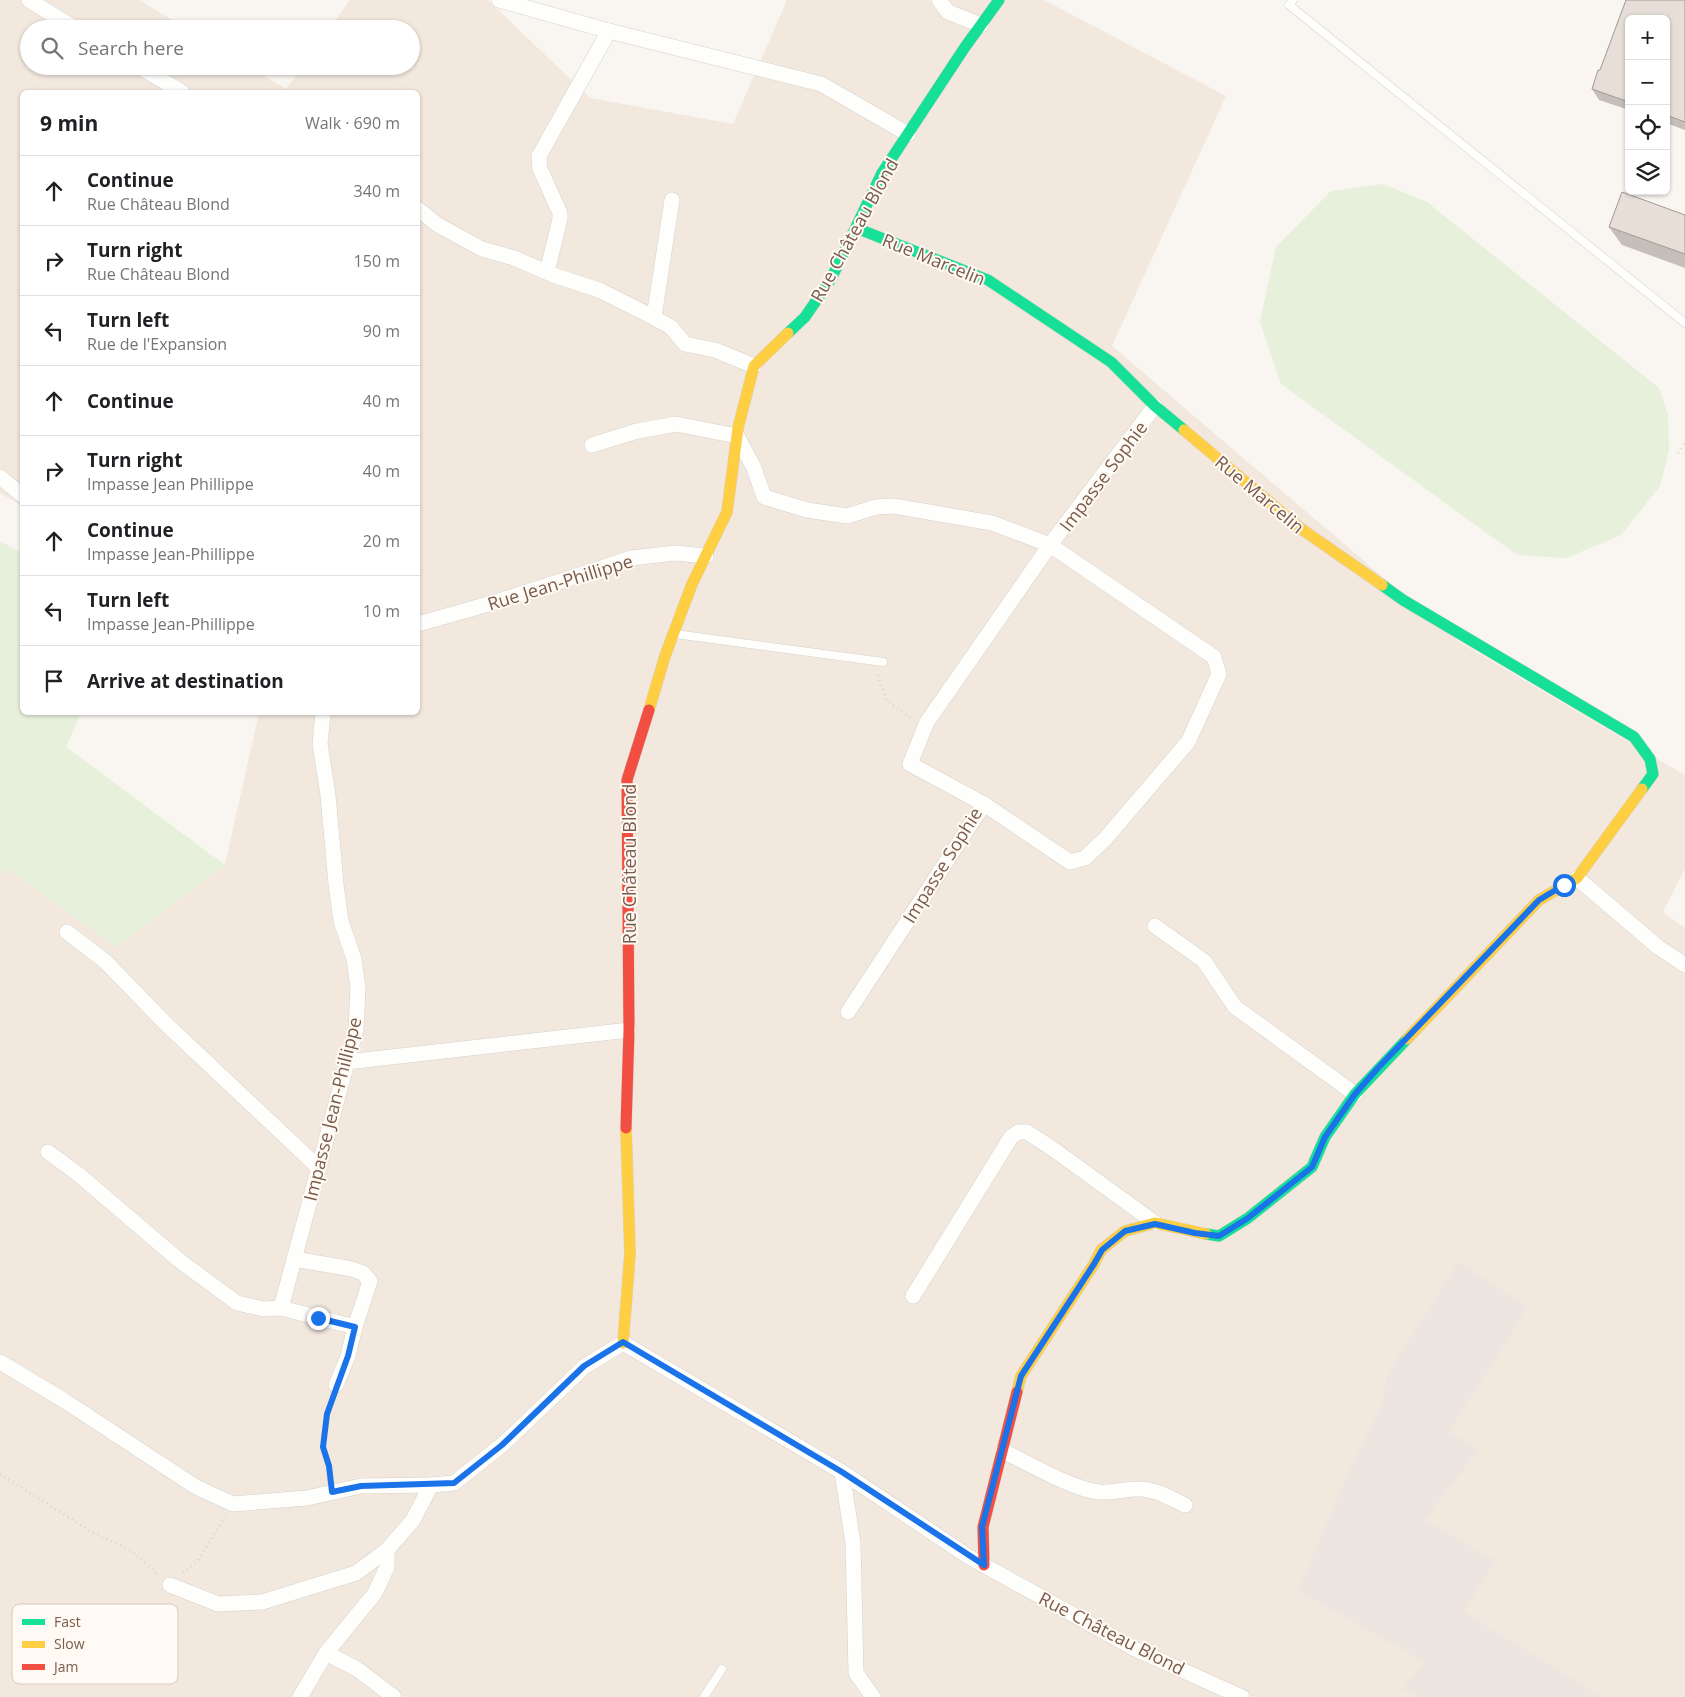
<!DOCTYPE html>
<html lang="en">
<head>
<meta charset="utf-8">
<style>
	:root { --surface:#fff; --page:#f2f2f2; --text:#202124; --muted:#757577; --line:#e0e0e0 }
	body { margin:0; font-family:"Open Sans",sans-serif; background:var(--page); color:var(--text) }
	.controls { position:absolute; right:15px; top:15px; display:grid; overflow:hidden; border-radius:8px; box-shadow:0 1px 4px #0004 }
	.controls button { width:45px; height:45px; display:grid; place-items:center; padding:0; border:0; border-bottom:1px solid var(--line); background:var(--surface); color:var(--text); font:25px sans-serif }
	.stop { position:absolute; width:15px; height:15px; margin:-11px; border:4px solid #1a73e8; border-radius:50%; background:#fff }
	.stop.end { background:#1a73e8; border-color:#fff; box-shadow:0 1px 5px #0008 }
	.list { margin:0; padding:0; list-style:none }
	h2 { display:flex; justify-content:space-between; align-items:center; height:65px; margin:0; padding:0 20px; font-size:21px }
	h2 small { font-size:16px; font-weight:400; color:var(--muted) }
	.list li { display:grid; grid-template-columns:32px 1fr auto; gap:15px; align-items:center; box-sizing:border-box; height:70px; padding:0 20px; border-top:1px solid var(--line) }
	.list b { display:block; font-size:19px; white-space:nowrap }
	.list p { margin:0; font-size:16px; white-space:nowrap; color:var(--muted) }
	.list em { font-size:16px; font-style:normal; color:var(--muted) }
	.icon { flex:none; width:28px; height:28px; fill:none; stroke:currentColor; stroke-width:2; stroke-linecap:round; stroke-linejoin:round }
	.map { position:relative; flex:none; width:1685px; height:1697px; overflow:hidden }
	.search { position:absolute; background:var(--surface); box-shadow:0 1px 4px #0004; left:20px; top:20px; width:400px; height:55px; display:flex; align-items:center; gap:12px; box-sizing:border-box; padding:0 18px; border-radius:28px; color:var(--muted); font-size:19px }
	.panel { position:absolute; background:var(--surface); box-shadow:0 1px 4px #0004; left:20px; top:90px; width:400px; height:625px; border-radius:8px }
	.map>svg:first-child { display:block }
	.residential { fill:#f2e8de }
	.industrial { fill:#ede5e0 }
	.green { fill:#e7f0db }
	.lines { fill:none; stroke-linecap:round; stroke-linejoin:round }
	.lane-casing { stroke:#d7d1cb; stroke-width:9 }
	.street-casing { stroke:#d7d1cb; stroke-width:16 }
	.fast-casing { stroke:#d9d2cb; stroke-width:12 }
	.slow-casing { stroke:#d9d2cb; stroke-width:12 }
	.jam-casing { stroke:#d9d2cb; stroke-width:12 }
	.path { stroke:#dcd5d0; stroke-width:3; stroke-dasharray:1 4; stroke-linecap:butt }
	.lane { stroke:#fefefd; stroke-width:8 }
	.street { stroke:#fefefd; stroke-width:15 }
	.fast { stroke:#16e098; stroke-width:11 }
	.slow { stroke:#ffcf43; stroke-width:11 }
	.jam { stroke:#f24e42; stroke-width:11 }
	.wall { fill:#c6bfb9 }
	.building { fill:#e6ded7; stroke:#a19b96 }
	.route { stroke:#1a73e8; stroke-width:6 }
	.labels { text-anchor:middle; dominant-baseline:central; stroke-width:4; stroke-linejoin:round; paint-order:stroke }
	.street-label { font-size:18px; fill:#7a5c4d; stroke:#fffaf3 }
	.key { fill:#fffaf3; stroke:#d7cbc1; stroke-width:1 }
	.key-label { font-size:14px; fill:#7a5c4d }
</style>
</head>
<body>
<div class="map">
<svg width="1685" height="1697" viewBox="0 0 1685 1697">
	<rect width="100%" height="100%" fill="#f9f5f0"/>
	<path class="residential" d="M0,0H139L187,29H29V66H248L286,89L303,66H411V29H329L350,0H488L590,98L733,124L787,0H1044L1226,96L1112,346L1459,642L1685,775V869L1663,912L1685,928V1697H0V876L6,868L116,947L225,865L259,713L418,712V92H22V506L0,493Z"/>
	<path class="industrial" d="M1458,1262L1528,1307L1449,1432L1479,1449L1425,1520L1496,1561L1463,1611L1602,1697H1418L1403,1689L1425,1662L1298,1591L1345,1480L1382,1403L1387,1375Z"/>
	<g class="green">
		<path d="M1383,184L1427,202L1659,388L1668,415L1669,450L1660,486L1621,535L1566,558L1517,555L1281,384L1260,322L1276,247L1331,191Z"/>
		<path d="M0,541L22,553V712L81,713L66,747L225,865L116,947L6,868L0,876Z"/>
	</g>
	<g class="lines">
		<defs>
			<g id="lane">
				<path d="M1293,0L1289,5L1685,323"/>
				<path d="M675,634L883,662"/>
				<path d="M704,1697L722,1669"/>
			</g>
			<g id="street">
				<path d="M29,0L76,29"/>
				<path d="M499,0L609,31L821,84L908,134"/>
				<path d="M939,0L948,12L981,25"/>
				<path d="M138,66L182,92"/>
				<path d="M418,209L438,225L482,249L514,258L556,276L599,290L641,311L671,327L685,344L715,350L754,366"/>
				<path d="M547,272L560,219V213L540,169L539,156L609,31"/>
				<path d="M654,317L672,200"/>
				<path d="M592,445L637,431L676,424L737,436L754,468L764,497L807,510L847,516L876,507L894,506L992,523L1050,545L1214,657L1219,674L1188,742L1105,839L1085,858L1070,862L984,804"/>
				<path d="M0,477L22,495"/>
				<path d="M418,624L499,601L632,558L675,553L706,556"/>
				<path d="M323,712L320,744L328,795L336,884L341,921L354,959L358,988L356,1029L281,1308L355,1327L348,1356L336,1385"/>
				<path d="M1577,878L1658,947L1685,965"/>
				<path d="M1155,926L1204,961L1235,1007L1355,1094"/>
				<path d="M67,932L106,962L165,1023L319,1168"/>
				<path d="M848,1012L984,804L910,764L927,722L1050,545L1155,406"/>
				<path d="M347,1062L629,1030"/>
				<path d="M48,1152L78,1174L180,1261L237,1303L263,1309L281,1308"/>
				<path d="M294,1259L352,1269L363,1273L370,1281L355,1327"/>
				<path d="M913,1296L1011,1137L1018,1132H1027L1053,1149L1155,1223"/>
				<path d="M0,1362L65,1401L196,1487L233,1504L307,1498L361,1486L431,1485"/>
				<path d="M1003,1451C1028,1463 1072,1489 1099,1492C1112,1493 1125,1489 1137,1489C1154,1488 1170,1498 1185,1505"/>
				<path d="M842,1472L853,1543L856,1673L873,1697"/>
				<path d="M170,1585L218,1604L262,1602L356,1573L387,1550"/>
				<path d="M326,1653L357,1669L394,1697"/>
				<path d="M300,1697L326,1653L375,1593L387,1567V1550L413,1520L431,1485L454,1483L502,1445L584,1367L623,1343L842,1472L969,1557L1135,1649L1242,1697"/>
			</g>
			<g id="fast">
				<path d="M856,228L988,280L1111,362L1155,406L1184,430"/>
				<path d="M788,333L805,317L831,279L882,173L965,47L999,0"/>
				<path d="M1382,585L1403,600L1634,737L1650,759L1653,774L1642,789"/>
				<path d="M1206,1234L1219,1236L1248,1218L1312,1167L1325,1137L1355,1094L1407,1039"/>
			</g>
			<g id="slow">
				<path d="M1184,430L1300,528L1382,585"/>
				<path d="M649,710L665,656L692,584L727,512L738,428L754,366L788,333"/>
				<path d="M1407,1039L1539,900L1577,878L1642,789"/>
				<path d="M623,1343L630,1254L626,1128"/>
				<path d="M1017,1392L1021,1376L1094,1264L1101,1250L1125,1231L1155,1223L1206,1234"/>
			</g>
			<g id="jam">
				<path d="M626,1128L629,1030L627,780L649,710"/>
				<path d="M984,1565L983,1527L1017,1392"/>
			</g>
		</defs>
		<use href="#lane" class="lane-casing"/>
		<use href="#street" class="street-casing"/>
		<use href="#fast" class="fast-casing"/>
		<use href="#slow" class="slow-casing"/>
		<use href="#jam" class="jam-casing"/>
		<g class="path">
			<path d="M1678,453L1685,442"/>
			<path d="M878,675L886,700L912,719"/>
			<path d="M0,1474L92,1532L132,1551L159,1576"/>
			<path d="M330,1477C329,1467 325,1458 324,1449C322,1435 327,1413 331,1400"/>
			<path d="M183,1573L198,1560L225,1517"/>
		</g>
		<use href="#lane" class="lane"/>
		<use href="#street" class="street"/>
		<use href="#fast" class="fast"/>
		<use href="#slow" class="slow"/>
		<use href="#jam" class="jam"/>
	</g>
	<g class="wall">
		<path d="M1626,0H1685V130L1666,123V19H1629V110L1599,100L1592,89L1598,70H1600Z"/>
		<path d="M1685,215V268L1622,245L1609,227Z"/>
	</g>
	<g class="building">
		<path d="M1626,0H1685V122L1666,115V19H1629V102L1592,89L1598,70H1600Z"/>
		<path d="M1622,192L1685,215V254L1609,227Z"/>
	</g>
	<g class="lines">
		<path class="route" d="M318,1318L355,1327L348,1356L327,1414L323,1447L329,1466L332,1492L361,1486L454,1483L502,1445L584,1366L623,1342L842,1472L984,1565L982,1527L1021,1376L1094,1264L1102,1250L1125,1231L1155,1224L1195,1233L1219,1236L1248,1218L1312,1167L1325,1137L1355,1094L1378,1068L1539,900L1564,885"/>
	</g>
	<g class="labels">
		<g class="street-label">
			<text transform="translate(854 230) rotate(-61)">Rue Château Blond</text>
			<text transform="translate(934 259) rotate(22)">Rue Marcelin</text>
			<text transform="translate(1103 476) rotate(-53)">Impasse Sophie</text>
			<text transform="translate(1260 494) rotate(40)">Rue Marcelin</text>
			<text transform="translate(560 582) rotate(-17)">Rue Jean-Phillippe</text>
			<text transform="translate(629 864) rotate(-90)">Rue Château Blond</text>
			<text transform="translate(942 865) rotate(-58)">Impasse Sophie</text>
			<text transform="translate(332 1109) rotate(-76)">Impasse Jean-Phillippe</text>
			<text transform="translate(1112 1633) rotate(27)">Rue Château Blond</text>
		</g>
	</g>
	<rect x="12" y="1604" width="166" height="80" rx="8" class="key"/>
	<rect x="22" y="1619" width="23" height="6" fill="#16e098"/>
	<rect x="22" y="1641" width="23" height="7" fill="#ffcf43"/>
	<rect x="22" y="1664" width="23" height="6" fill="#f24e42"/>
	<g class="key-label">
		<text x="54" y="1627">Fast</text>
		<text x="54" y="1649">Slow</text>
		<text x="54" y="1672">Jam</text>
	</g>
</svg>
<div class="controls">
<button>+</button>
<button>−</button>
<button><svg class="icon" aria-label="locate" viewBox="0 0 24 24"><circle cx="12" cy="12" r="6"/><path d="M12 2v4M12 18v4M2 12h4M18 12h4"/></svg></button>
<button><svg class="icon" aria-label="layers" viewBox="0 0 24 24"><path d="M12 4l9 5-9 5-9-5zM3 14l9 5 9-5"/></svg></button>
</div>
<div class="stop" style="left:1564px;top:885px"></div>
<div class="stop end" style="left:318px;top:1318px"></div>
<div class="search"><svg class="icon" aria-label="search" viewBox="0 0 24 24"><circle cx="10" cy="10" r="6"/><path d="M15 15l6 6"/></svg>Search here</div>
<section class="panel">
<h2>9 min<small>Walk · 690 m</small></h2>
<ul class="list">
<li><svg class="icon" aria-label="ahead" viewBox="0 0 24 24"><path d="M12 20V5M6 11l6-6 6 6"/></svg><div><b>Continue</b><p>Rue Château Blond</p></div><em>340 m</em></li>
<li><svg class="icon" aria-label="right" viewBox="0 0 24 24"><path d="M7 20v-9h11M14 6l5 5-5 5"/></svg><div><b>Turn right</b><p>Rue Château Blond</p></div><em>150 m</em></li>
<li><svg class="icon" aria-label="left" viewBox="0 0 24 24"><path d="M17 20v-9H6M10 6l-5 5 5 5"/></svg><div><b>Turn left</b><p>Rue de l'Expansion</p></div><em>90 m</em></li>
<li><svg class="icon" aria-label="ahead" viewBox="0 0 24 24"><path d="M12 20V5M6 11l6-6 6 6"/></svg><div><b>Continue</b></div><em>40 m</em></li>
<li><svg class="icon" aria-label="right" viewBox="0 0 24 24"><path d="M7 20v-9h11M14 6l5 5-5 5"/></svg><div><b>Turn right</b><p>Impasse Jean Phillippe</p></div><em>40 m</em></li>
<li><svg class="icon" aria-label="ahead" viewBox="0 0 24 24"><path d="M12 20V5M6 11l6-6 6 6"/></svg><div><b>Continue</b><p>Impasse Jean-Phillippe</p></div><em>20 m</em></li>
<li><svg class="icon" aria-label="left" viewBox="0 0 24 24"><path d="M17 20v-9H6M10 6l-5 5 5 5"/></svg><div><b>Turn left</b><p>Impasse Jean-Phillippe</p></div><em>10 m</em></li>
<li><svg class="icon" aria-label="arrive" viewBox="0 0 24 24"><path d="M6 21V4h12l-3 4 3 4H6"/></svg><div><b>Arrive at destination</b></div></li>
</ul>
</section>
</div>
</body>
</html>
